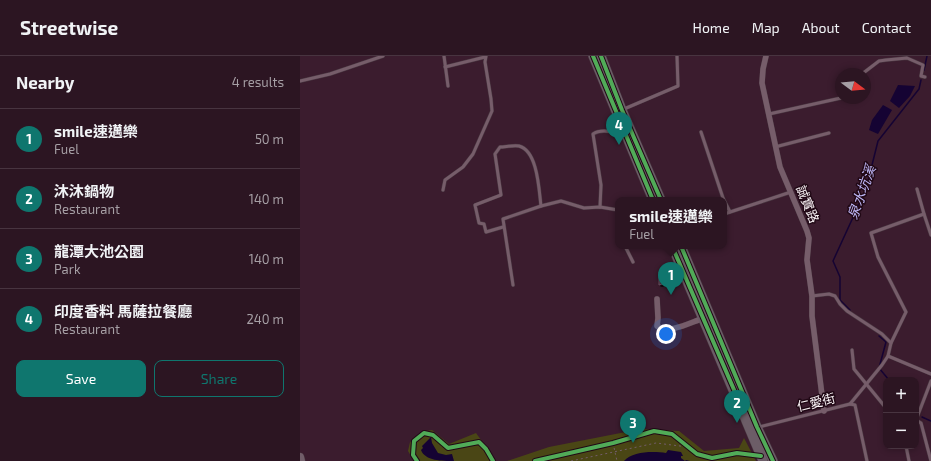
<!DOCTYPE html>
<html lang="en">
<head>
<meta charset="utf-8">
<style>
	:root { --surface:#2c1522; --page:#341e2a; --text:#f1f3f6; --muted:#a69fa5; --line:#483440; --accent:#0f766e }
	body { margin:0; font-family:"Exo 2","Noto Sans TC",sans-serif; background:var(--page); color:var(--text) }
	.controls { position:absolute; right:12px; bottom:12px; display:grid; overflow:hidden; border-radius:8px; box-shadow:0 2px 6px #0003 }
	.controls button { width:36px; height:36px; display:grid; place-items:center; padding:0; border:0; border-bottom:1px solid var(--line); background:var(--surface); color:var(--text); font:20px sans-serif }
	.compass { position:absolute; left:535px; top:12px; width:36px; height:36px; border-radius:50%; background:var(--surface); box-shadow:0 2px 6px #0003; rotate:106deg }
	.you { position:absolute; left:366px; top:278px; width:14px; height:14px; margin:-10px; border:3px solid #fff; border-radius:50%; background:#1a73e8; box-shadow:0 0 0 6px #1a73e833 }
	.badge { display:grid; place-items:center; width:26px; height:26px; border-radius:50%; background:var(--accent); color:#fff; font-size:13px; font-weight:700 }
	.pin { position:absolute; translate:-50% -33px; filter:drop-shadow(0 1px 2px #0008) }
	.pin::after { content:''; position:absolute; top:21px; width:14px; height:12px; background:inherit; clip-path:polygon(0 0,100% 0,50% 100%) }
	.popup { position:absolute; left:315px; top:141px; width:112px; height:52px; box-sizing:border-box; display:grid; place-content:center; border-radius:8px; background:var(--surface); filter:drop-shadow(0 1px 3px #0005); font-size:13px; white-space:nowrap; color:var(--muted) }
	.popup b { font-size:15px; color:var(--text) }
	.popup::after { content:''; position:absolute; left:50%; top:100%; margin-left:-8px; border:8px solid transparent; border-top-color:var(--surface) }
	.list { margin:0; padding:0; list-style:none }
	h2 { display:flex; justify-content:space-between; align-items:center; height:52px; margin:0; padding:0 16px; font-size:17px }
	h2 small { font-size:13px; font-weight:400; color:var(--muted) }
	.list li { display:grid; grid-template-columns:26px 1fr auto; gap:12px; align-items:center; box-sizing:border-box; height:60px; padding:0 16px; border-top:1px solid var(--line) }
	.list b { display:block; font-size:15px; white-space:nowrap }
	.list p { margin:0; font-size:13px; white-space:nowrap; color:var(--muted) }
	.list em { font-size:13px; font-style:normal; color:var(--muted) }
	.actions { display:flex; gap:8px; padding:12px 16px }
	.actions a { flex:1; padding:9px 0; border:1px solid var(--accent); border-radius:8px; text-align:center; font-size:14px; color:var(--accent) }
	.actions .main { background:var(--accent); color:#fff }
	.map { position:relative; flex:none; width:631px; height:405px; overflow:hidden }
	header { display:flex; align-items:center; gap:24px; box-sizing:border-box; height:56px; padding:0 20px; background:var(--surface); border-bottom:1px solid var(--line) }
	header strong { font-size:19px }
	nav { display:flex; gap:22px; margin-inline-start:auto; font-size:14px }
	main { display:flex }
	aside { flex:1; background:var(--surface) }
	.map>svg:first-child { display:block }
	.green { fill:#4a4615 }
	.water { fill:#150333 }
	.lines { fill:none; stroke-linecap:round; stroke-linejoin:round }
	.stream { stroke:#150333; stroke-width:1.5 }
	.building { fill:#533b4c; stroke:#705769; filter:url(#shadow) }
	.lane-casing { stroke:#4a3842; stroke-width:4 }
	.street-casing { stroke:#4a3842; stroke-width:6 }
	.secondary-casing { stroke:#4a3842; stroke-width:9 }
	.primary-casing { stroke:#4a3842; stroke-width:10 }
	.path { stroke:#735d6a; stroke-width:1; stroke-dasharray:2 3; stroke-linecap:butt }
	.lane { stroke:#765d6a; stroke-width:3 }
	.street { stroke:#765d6a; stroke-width:5.5 }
	.secondary { stroke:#715d69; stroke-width:8 }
	.primary { stroke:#6c5d67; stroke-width:9 }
	.path-bridge { stroke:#735d6a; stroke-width:1; stroke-dasharray:2 3; stroke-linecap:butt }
	.cycleway-casing { stroke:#200815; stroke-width:6 }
	.cycleway { stroke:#51ab58; stroke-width:4 }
	.labels { text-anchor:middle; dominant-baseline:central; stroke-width:3; stroke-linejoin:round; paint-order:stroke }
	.street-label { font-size:13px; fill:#faf3f6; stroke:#200815 }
	.water-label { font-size:14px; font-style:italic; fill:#bfb8f8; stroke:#200815 }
</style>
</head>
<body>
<header>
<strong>Streetwise</strong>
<nav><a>Home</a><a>Map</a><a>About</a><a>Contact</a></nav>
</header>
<main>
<aside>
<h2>Nearby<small>4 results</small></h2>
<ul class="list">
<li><span class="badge">1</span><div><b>smile速邁樂</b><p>Fuel</p></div><em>50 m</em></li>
<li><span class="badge">2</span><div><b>沐沐鍋物</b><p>Restaurant</p></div><em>140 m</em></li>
<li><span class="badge">3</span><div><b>龍潭大池公園</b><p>Park</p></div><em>140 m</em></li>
<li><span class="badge">4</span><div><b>印度香料 馬薩拉餐廳</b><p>Restaurant</p></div><em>240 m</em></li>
</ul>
<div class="actions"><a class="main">Save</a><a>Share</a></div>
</aside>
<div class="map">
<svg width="631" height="405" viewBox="0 0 631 405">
	<defs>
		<filter id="shadow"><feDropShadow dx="2" dy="2" stdDeviation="0" flood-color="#0009"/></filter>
	</defs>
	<rect width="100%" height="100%" fill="#3b1c2e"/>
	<g class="green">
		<path d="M341,373L379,375L404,395L439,392L444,382L456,405H207L249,391Z"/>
		<path d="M132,374L149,388L176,377L196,405H114L108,395L110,386L126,375Z"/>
	</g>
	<g class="water">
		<path d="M598,29L615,30L610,40L599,52L590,45Z"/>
		<path d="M583,49L592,54L578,78L569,74L572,64Z"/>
		<path d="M131,381L132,387L138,397L146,399L152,398L154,405C142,405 125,405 121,394L123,392L122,390Z"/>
		<path d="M368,394L381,396L383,400H381V402L385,405L386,404L390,405H324C332,395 354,395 366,397Z"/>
	</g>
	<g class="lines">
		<g class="stream">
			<path d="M624,14L627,0"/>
			<path d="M550,254L540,244V221L533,205L566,133L578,85L619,33L621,24"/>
			<path d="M579,280L586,286L579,312L589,324"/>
			<path d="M622,361L631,365"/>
		</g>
	</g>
	<path class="building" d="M373,211L377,223L359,229V216Z"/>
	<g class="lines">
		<defs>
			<g id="lane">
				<path d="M144,0L148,30"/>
				<path d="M145,11L185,1"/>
				<path d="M562,18L579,5L586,4L607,2L623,9L621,20L625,21"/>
				<path d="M0,25L30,18L83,0"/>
				<path d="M324,53L378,30L377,0"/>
				<path d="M469,58L541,42"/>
				<path d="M401,76L423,142L430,156"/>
				<path d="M475,91L529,77"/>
				<path d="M617,133L624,158L631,179"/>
				<path d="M143,134L145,124L163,111L173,98L192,55L191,43L185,6L186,0"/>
				<path d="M300,151L301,129L293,78C302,72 315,77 324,78"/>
				<path d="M424,158L491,136"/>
				<path d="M624,158L571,177L578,201L606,256L591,287L588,300L631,318"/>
				<path d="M203,171L186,176L184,168L179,167L175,149L201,139L195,98L200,91C205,91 213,89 219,90C238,95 239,135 241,150"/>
				<path d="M325,190L333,206"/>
				<path d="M213,229L203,163L241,150L261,145L284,152L300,151L318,154"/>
				<path d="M512,240L529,238L535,240L540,248L547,255L582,278L591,287"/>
				<path d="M552,294L554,313L586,352"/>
				<path d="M550,348L582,309L588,300"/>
				<path d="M616,364L621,367L631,405"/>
				<path d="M616,364L631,325"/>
				<path d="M459,371L550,348L555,349L567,405"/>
				<path d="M606,390L609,405"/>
			</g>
			<g id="street">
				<path d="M466,0L463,13L462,27L480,111L507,175L509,182L507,204L512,240V260L524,355"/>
				<path d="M357,243L358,262L357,270C368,279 391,266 404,262"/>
			</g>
			<path id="secondary" d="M0,401L1,405"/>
			<g id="primary">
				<path d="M293,0L353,144"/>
				<path d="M301,0L322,54L361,144"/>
				<path d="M372,190L463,405"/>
				<path d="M381,190L457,371L473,405"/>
			</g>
		</defs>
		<use href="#lane" class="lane-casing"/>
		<use href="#street" class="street-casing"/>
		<use href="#secondary" class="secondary-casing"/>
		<use href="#primary" class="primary-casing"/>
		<path class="path" d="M271,405L356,387L388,391"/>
		<use href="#lane" class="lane"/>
		<use href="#street" class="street"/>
		<use href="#secondary" class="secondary"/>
		<use href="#primary" class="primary"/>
		<path class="path-bridge" d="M313,387L317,405"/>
		<defs>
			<g id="cycleway">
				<path d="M293,0L353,144"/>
				<path d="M301,0L322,54L361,144"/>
				<path d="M372,190L438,343"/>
				<path d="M381,190L457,371L473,405"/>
				<path d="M117,405L113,399L114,385L124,377L133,379L148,392L179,386L186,393L193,405"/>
				<path d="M235,405L313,387L354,375L372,378L397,398L412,402L437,397L461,400"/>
			</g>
		</defs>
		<use href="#cycleway" class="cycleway-casing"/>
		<use href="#cycleway" class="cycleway"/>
	</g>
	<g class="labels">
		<g class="street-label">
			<text transform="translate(508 148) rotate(68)">誠實路</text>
			<text transform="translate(516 346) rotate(-14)">仁愛街</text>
		</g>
		<g class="water-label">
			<text transform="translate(561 136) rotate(-70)">泉水坑溪</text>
		</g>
	</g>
</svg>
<div class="controls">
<button>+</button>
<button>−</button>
</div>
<svg class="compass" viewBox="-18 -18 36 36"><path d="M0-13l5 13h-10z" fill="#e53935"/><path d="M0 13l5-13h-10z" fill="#a69fa5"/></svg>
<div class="you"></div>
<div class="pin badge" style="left:371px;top:239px">1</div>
<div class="popup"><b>smile速邁樂</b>Fuel</div>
<div class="pin badge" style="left:437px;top:367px">2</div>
<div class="pin badge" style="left:333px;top:387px">3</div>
<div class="pin badge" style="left:319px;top:89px">4</div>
</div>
</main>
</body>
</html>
